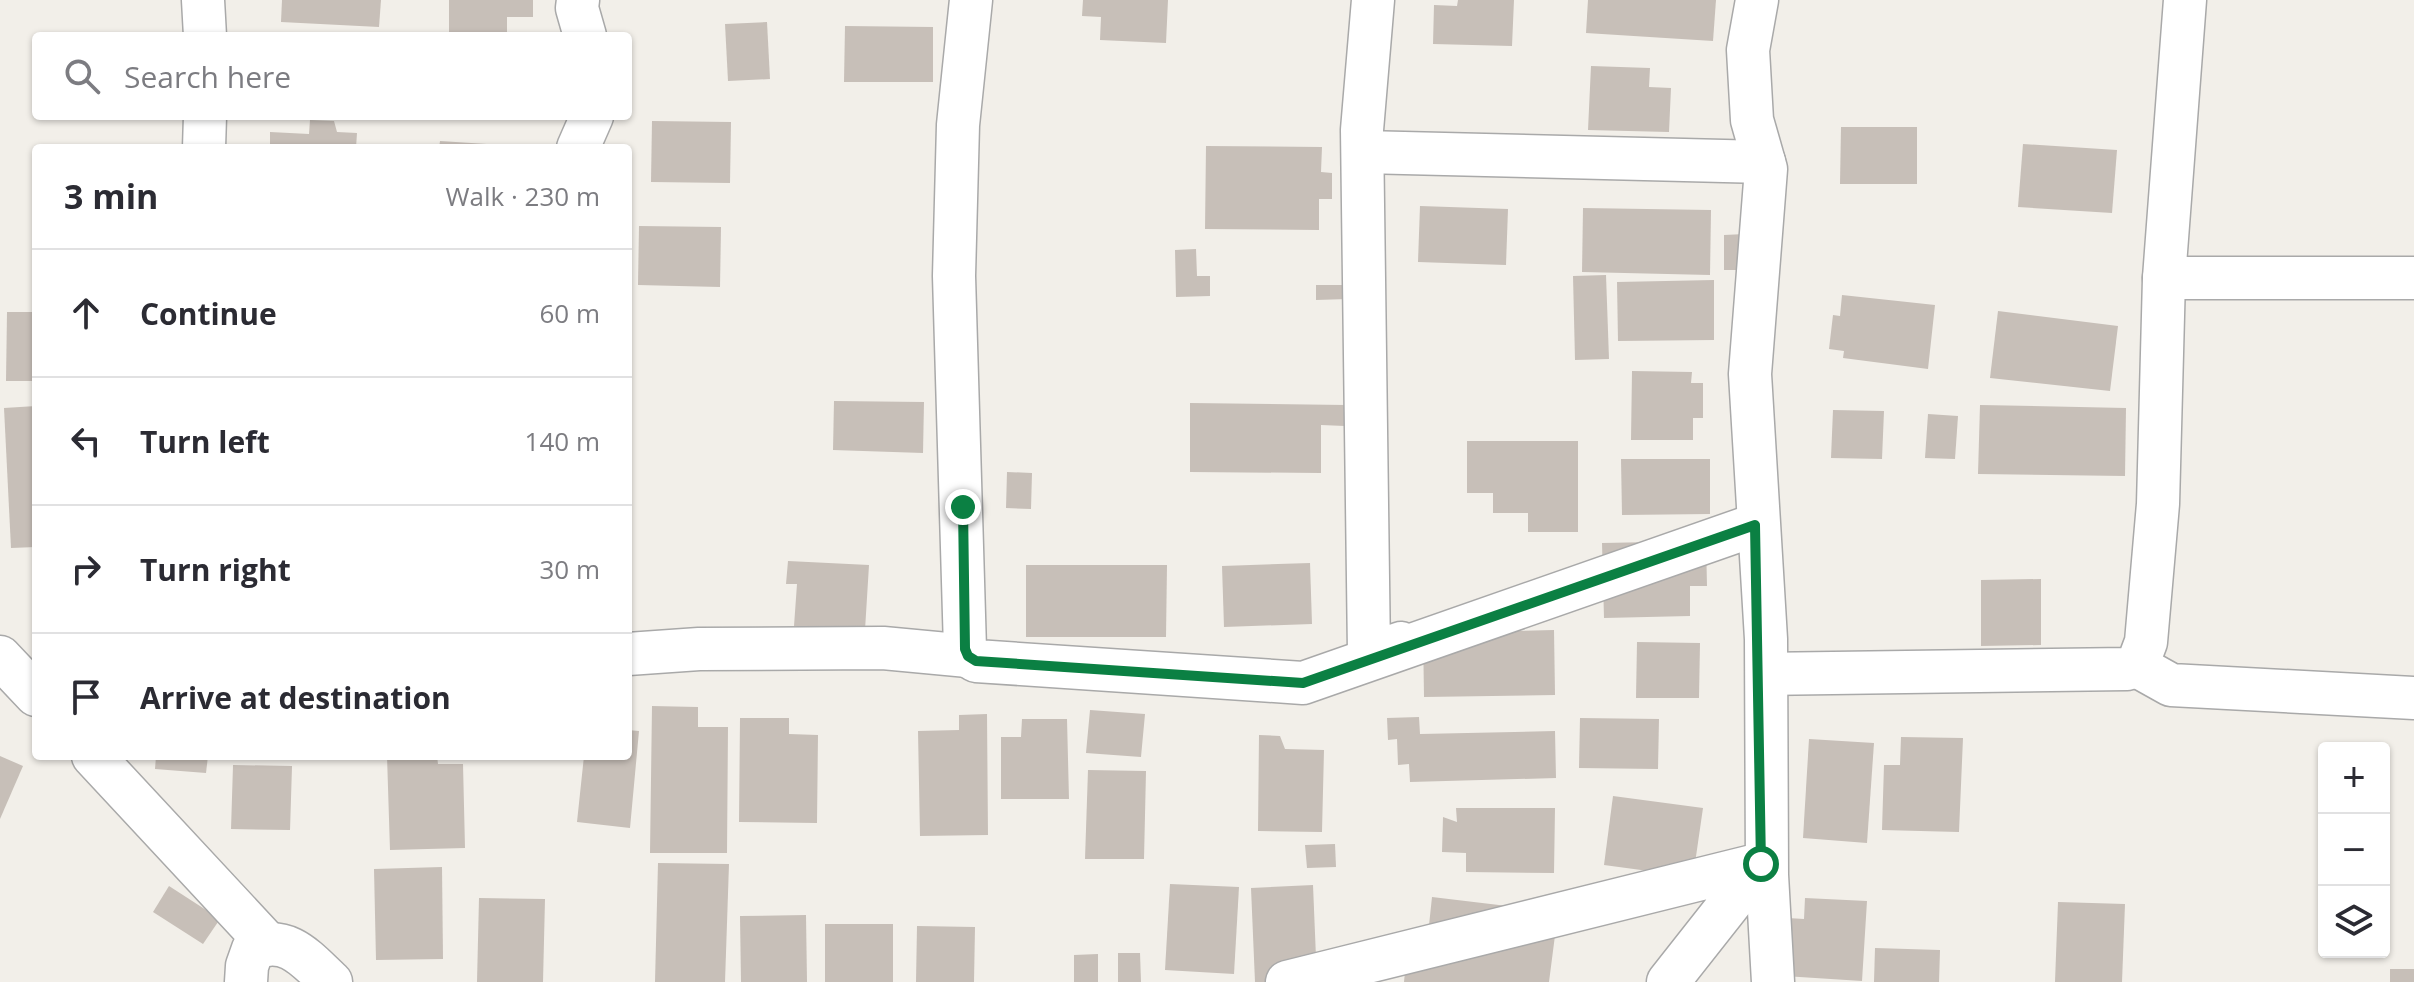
<!DOCTYPE html>
<html lang="en">
<head>
<meta charset="utf-8">
<style>
	:root { --surface:#fff; --page:#f7f7f7; --text:#2b2b33; --muted:#7c7c81; --line:#e1e1e2 }
	body { margin:0; font-family:"Open Sans",sans-serif; background:var(--page); color:var(--text) }
	.controls { position:absolute; right:24px; bottom:24px; display:grid; overflow:hidden; border-radius:8px; box-shadow:0 2px 6px #0004 }
	.controls button { width:72px; height:72px; display:grid; place-items:center; padding:0; border:0; border-bottom:2px solid var(--line); background:var(--surface); color:var(--text); font:40px sans-serif }
	.stop { position:absolute; width:24px; height:24px; margin:-18px; border:6px solid #0b8043; border-radius:50%; background:#fff }
	.stop.end { background:#0b8043; border-color:#fff; box-shadow:0 2px 8px #0008 }
	.list { margin:0; padding:0; list-style:none }
	h2 { display:flex; justify-content:space-between; align-items:center; height:104px; margin:0; padding:0 32px; font-size:34px }
	h2 small { font-size:26px; font-weight:400; color:var(--muted) }
	.list li { display:grid; grid-template-columns:52px 1fr auto; gap:24px; align-items:center; box-sizing:border-box; height:128px; padding:0 32px; border-top:2px solid var(--line) }
	.list b { display:block; font-size:30px; white-space:nowrap }
	.list em { font-size:26px; font-style:normal; color:var(--muted) }
	.icon { flex:none; width:44px; height:44px; fill:none; stroke:currentColor; stroke-width:2; stroke-linecap:round; stroke-linejoin:round }
	.map { position:relative; flex:none; width:2414px; height:982px; overflow:hidden }
	.search { position:absolute; background:var(--surface); box-shadow:0 2px 6px #0004; left:32px; top:32px; width:600px; height:88px; display:flex; align-items:center; gap:20px; box-sizing:border-box; padding:0 28px; border-radius:8px; color:var(--muted); font-size:30px }
	.panel { position:absolute; background:var(--surface); box-shadow:0 2px 6px #0004; left:32px; top:144px; width:600px; height:616px; border-radius:8px }
	.map>svg:first-child { display:block }
	.building { fill:#c7bfb8 }
	.lines { fill:none; stroke-linecap:round; stroke-linejoin:round }
	.street-casing { stroke:#a9a9a9; stroke-width:45 }
	.street { stroke:#fff; stroke-width:42 }
	.route { stroke:#0b8043; stroke-width:10 }
</style>
</head>
<body>
<div class="map">
<svg width="2414" height="982" viewBox="0 0 2414 982">
	<rect width="100%" height="100%" fill="#f2efe9"/>
	<g class="building">
		<path d="M282,0H381L379,27L281,22Z"/>
		<path d="M449,0H533V17H507V34H449Z"/>
		<path d="M1083,0H1168L1166,43L1100,40L1101,17L1082,16Z"/>
		<path d="M1458,0H1514L1512,46L1433,44L1434,5L1457,6Z"/>
		<path d="M1588,0H1716L1713,41L1586,33Z"/>
		<path d="M767,22L770,79L728,81L725,24Z"/>
		<path d="M845,26L933,27V82H844Z"/>
		<path d="M1591,66L1650,68L1649,87L1671,88L1669,132L1588,130Z"/>
		<path d="M310,120L334,121L337,132L357,133L356,148H270V132L309,134Z"/>
		<path d="M652,121L731,122L730,183L651,182Z"/>
		<path d="M1841,127H1917V184H1840Z"/>
		<path d="M440,141L517,146V148H439Z"/>
		<path d="M2023,144L2117,150L2112,213L2018,207Z"/>
		<path d="M1206,146L1322,147L1321,172L1332,173V199H1319V230L1205,229Z"/>
		<path d="M1420,206L1508,209L1506,265L1418,262Z"/>
		<path d="M1583,208L1711,210L1710,275L1582,272Z"/>
		<path d="M639,226L721,227L720,287L638,285Z"/>
		<path d="M1745,234L1746,270H1724V235Z"/>
		<path d="M1196,249L1197,276H1210V296L1176,297L1175,250Z"/>
		<path d="M1606,275L1609,359L1575,360L1573,276Z"/>
		<path d="M1714,280V340L1618,341L1617,282Z"/>
		<path d="M1316,285H1344L1348,299L1316,300Z"/>
		<path d="M1842,295L1935,305L1928,369L1843,358L1844,351L1829,349L1833,315L1840,316Z"/>
		<path d="M1998,311L2118,326L2110,391L1990,378Z"/>
		<path d="M7,312H36V381H6Z"/>
		<path d="M1632,371L1692,372L1691,383H1703V418H1693V440H1631Z"/>
		<path d="M834,401L924,402L923,453L833,450Z"/>
		<path d="M1190,403L1346,405L1345,426L1321,425V473L1190,472Z"/>
		<path d="M1980,405L2126,408L2125,476L1978,474Z"/>
		<path d="M36,406V547L11,548L4,408Z"/>
		<path d="M1833,410L1884,411L1882,459L1831,458Z"/>
		<path d="M1928,414L1958,416L1955,459L1925,458Z"/>
		<path d="M1467,441H1578V532H1528V513H1493V493H1467Z"/>
		<path d="M1621,459H1710V514L1622,515Z"/>
		<path d="M1007,472L1032,473L1031,509L1006,508Z"/>
		<path d="M1706,541L1707,586H1690V616L1604,618L1602,543Z"/>
		<path d="M788,561L869,565L865,630L794,626L797,584H786Z"/>
		<path d="M1310,563L1312,624L1224,627L1222,566Z"/>
		<path d="M1026,565H1167L1166,637H1026Z"/>
		<path d="M2041,579V645L1981,646V580Z"/>
		<path d="M1554,630L1555,695L1424,697L1423,633Z"/>
		<path d="M1637,642L1700,643L1699,698H1636Z"/>
		<path d="M652,706L698,707V727H728L727,853H650Z"/>
		<path d="M1090,710L1145,714L1141,757L1086,753Z"/>
		<path d="M987,714L988,835L920,836L918,731L959,730V715Z"/>
		<path d="M1419,717L1420,734L1555,731L1556,778L1410,782L1409,764L1398,765L1397,739L1388,740L1387,718Z"/>
		<path d="M740,718H789V734L818,735L817,823L739,822Z"/>
		<path d="M1580,718L1659,719L1658,769L1579,768Z"/>
		<path d="M1022,719H1067L1069,799H1001V737H1021Z"/>
		<path d="M628,730L639,731L630,828L577,822L584,756H628Z"/>
		<path d="M1259,735L1280,736L1285,749L1324,750L1322,832L1258,831Z"/>
		<path d="M1901,737L1963,738L1959,832L1882,830L1884,765H1900Z"/>
		<path d="M1809,739L1874,743L1867,843L1803,838Z"/>
		<path d="M0,756L23,766L0,819Z"/>
		<path d="M156,756H208L206,773L155,769Z"/>
		<path d="M387,756H437L438,764H463L465,848L390,850Z"/>
		<path d="M233,765L292,766L290,830L231,829Z"/>
		<path d="M1088,770L1146,771L1144,859H1085Z"/>
		<path d="M1613,796L1703,808L1693,877L1604,865Z"/>
		<path d="M1456,808H1555L1554,873L1466,872V853L1442,852L1443,817L1457,822Z"/>
		<path d="M1335,844L1336,867L1307,868L1305,845Z"/>
		<path d="M658,863L729,864L725,982H655Z"/>
		<path d="M442,867L443,959L376,960L374,869Z"/>
		<path d="M1170,884L1239,887L1234,974L1165,970Z"/>
		<path d="M1313,885L1317,982H1255L1251,888Z"/>
		<path d="M169,886L220,919L203,944L153,912Z"/>
		<path d="M1432,897L1558,912L1549,982H1404L1406,961L1425,963Z"/>
		<path d="M479,898L545,899L543,982H477Z"/>
		<path d="M1805,898L1867,901L1862,981L1784,976L1788,918L1804,919Z"/>
		<path d="M2058,902L2125,904L2122,982H2055Z"/>
		<path d="M806,915L807,982H741L740,916Z"/>
		<rect x="825" y="924" width="68" height="58"/>
		<path d="M917,926L975,927L974,982H916Z"/>
		<path d="M1875,948L1940,950L1939,982H1874Z"/>
		<path d="M1118,953H1140L1141,982H1118Z"/>
		<path d="M1098,954V982H1074V955Z"/>
		<rect x="2390" y="969" width="24" height="13"/>
	</g>
	<g class="lines">
		<defs>
			<g id="street">
				<path d="M203,0L205,36"/>
				<path d="M578,0L577,8L585,36"/>
				<path d="M971,0L958,125L954,276L965,649L968,656L976,661L1303,683L1755,525"/>
				<path d="M1373,0L1362,130L1369,654L1401,643"/>
				<path d="M1757,0L1748,50L1752,120L1766,169L1750,374L1766,639L1767,875L1773,982"/>
				<path d="M204,148L205,116"/>
				<path d="M578,148L592,116"/>
				<path d="M1363,152L1764,162"/>
				<path d="M2164,278H2414"/>
				<path d="M628,654L699,649L883,648L968,656"/>
				<path d="M0,657L36,695"/>
				<path d="M2137,666L2171,685L2414,698"/>
				<path d="M1767,674L2127,669L2137,666L2146,642L2158,504L2164,278L2185,0"/>
				<path d="M93,756L267,943"/>
				<path d="M246,982L247,966L253,949C287,933 308,961 331,982"/>
				<path d="M1287,982L1761,864L1668,982"/>
			</g>
		</defs>
		<use href="#street" class="street-casing"/>
		<use href="#street" class="street"/>
	</g>
	<g class="lines">
		<path class="route" d="M963,507L965,649L968,656L976,661L1303,683L1755,525L1761,864"/>
	</g>
</svg>
<div class="controls">
<button>+</button>
<button>−</button>
<button><svg class="icon" aria-label="layers" viewBox="0 0 24 24"><path d="M12 4l9 5-9 5-9-5zM3 14l9 5 9-5"/></svg></button>
</div>
<div class="stop" style="left:1761px;top:864px"></div>
<div class="stop end" style="left:963px;top:507px"></div>
<div class="search"><svg class="icon" aria-label="search" viewBox="0 0 24 24"><circle cx="10" cy="10" r="6"/><path d="M15 15l6 6"/></svg>Search here</div>
<section class="panel">
<h2>3 min<small>Walk · 230 m</small></h2>
<ul class="list">
<li><svg class="icon" aria-label="ahead" viewBox="0 0 24 24"><path d="M12 20V5M6 11l6-6 6 6"/></svg><div><b>Continue</b></div><em>60 m</em></li>
<li><svg class="icon" aria-label="left" viewBox="0 0 24 24"><path d="M17 20v-9H6M10 6l-5 5 5 5"/></svg><div><b>Turn left</b></div><em>140 m</em></li>
<li><svg class="icon" aria-label="right" viewBox="0 0 24 24"><path d="M7 20v-9h11M14 6l5 5-5 5"/></svg><div><b>Turn right</b></div><em>30 m</em></li>
<li><svg class="icon" aria-label="arrive" viewBox="0 0 24 24"><path d="M6 21V4h12l-3 4 3 4H6"/></svg><div><b>Arrive at destination</b></div></li>
</ul>
</section>
</div>
</body>
</html>
